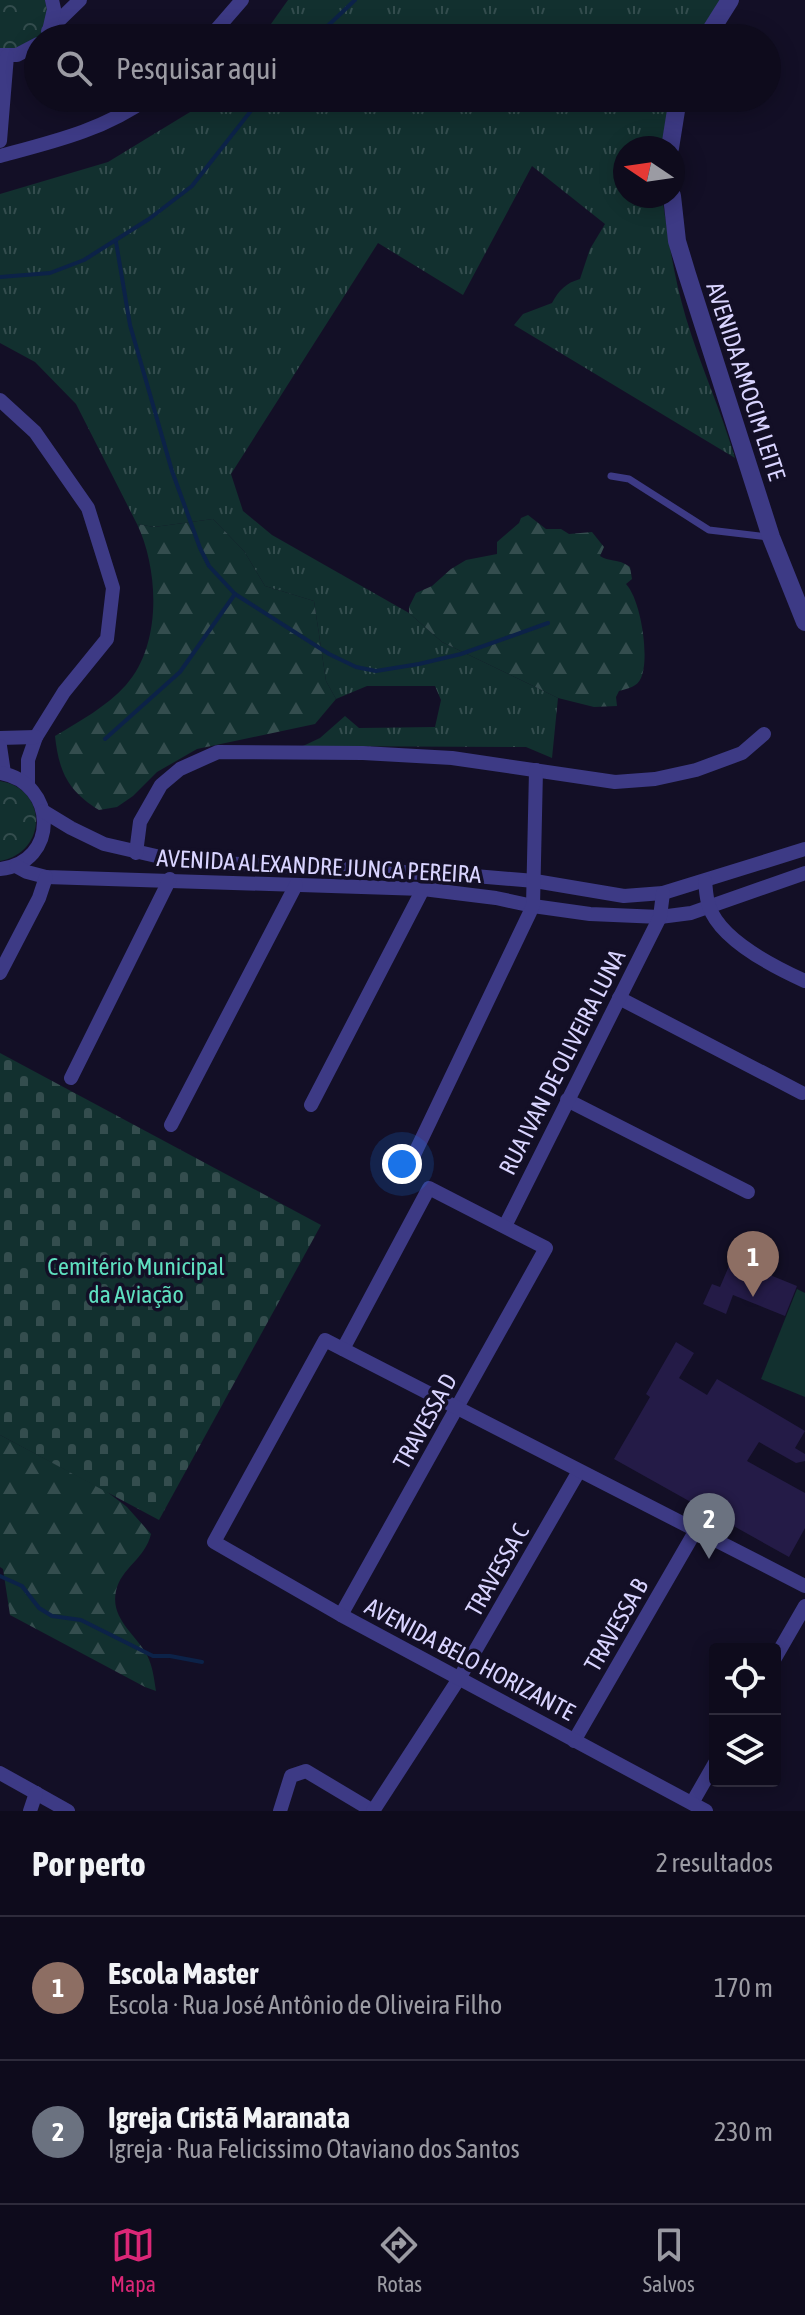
<!DOCTYPE html>
<html lang="pt">
<head>
<meta charset="utf-8">
<style>
	:root { --surface:#0e0b1c; --page:#171425; --text:#f1f3f6; --muted:#9b9ba3; --line:#2e2b3b; --accent:#db2777 }
	body { margin:0; font-family:"Asap Condensed",sans-serif; background:var(--page); color:var(--text) }
	.controls { position:absolute; right:24px; bottom:24px; display:grid; overflow:hidden; border-radius:8px; box-shadow:0 4px 20px #0003 }
	.controls button { width:72px; height:72px; display:grid; place-items:center; padding:0; border:0; border-bottom:2px solid var(--line); background:var(--surface); color:var(--text); font:40px sans-serif }
	.compass { position:absolute; left:613px; top:136px; width:72px; height:72px; border-radius:50%; background:var(--surface); box-shadow:0 4px 20px #0003; rotate:283deg }
	.you { position:absolute; left:402px; top:1164px; width:28px; height:28px; margin:-20px; border:6px solid #fff; border-radius:50%; background:#1a73e8; box-shadow:0 0 0 12px #1a73e833 }
	.badge { display:grid; place-items:center; width:52px; height:52px; border-radius:50%; background:var(--accent); color:#fff; font-size:26px; font-weight:700 }
	.pin { position:absolute; translate:-50% -66px; filter:drop-shadow(0 2px 4px #0008) }
	.pin::after { content:''; position:absolute; top:42px; width:28px; height:24px; background:inherit; clip-path:polygon(0 0,100% 0,50% 100%) }
	.list { margin:0; padding:0; list-style:none }
	h2 { display:flex; justify-content:space-between; align-items:center; height:104px; margin:0; padding:0 32px; font-size:34px }
	h2 small { font-size:26px; font-weight:400; color:var(--muted) }
	.list li { display:grid; grid-template-columns:52px 1fr auto; gap:24px; align-items:center; box-sizing:border-box; height:144px; padding:0 32px; border-top:2px solid var(--line) }
	.list b { display:block; font-size:30px; white-space:nowrap }
	.list p { margin:0; font-size:26px; white-space:nowrap; color:var(--muted) }
	.list em { font-size:26px; font-style:normal; color:var(--muted) }
	.icon { flex:none; width:44px; height:44px; fill:none; stroke:currentColor; stroke-width:2; stroke-linecap:round; stroke-linejoin:round }
	.map { position:relative; flex:none; width:805px; height:1811px; overflow:hidden }
	.search { position:absolute; background:var(--surface); box-shadow:0 4px 20px #0003; left:24px; right:24px; top:24px; height:88px; display:flex; align-items:center; gap:20px; box-sizing:border-box; padding:0 28px; border-radius:44px; color:var(--muted); font-size:30px }
	.sheet { height:392px; background:var(--surface) }
	nav { display:flex; justify-content:space-around; align-items:center; box-sizing:border-box; height:112px; border-top:2px solid var(--line); background:var(--surface); font-size:22px; color:var(--muted) }
	nav a { display:grid; justify-items:center; gap:4px }
	nav .on { color:var(--accent) }
	.map>svg:first-child { display:block }
	.grass { fill:url(#grass-tufts) }
	.forest { fill:url(#forest-firs) }
	.cemetery { fill:url(#cemetery-stones) }
	.park { fill:url(#park-crowns) }
	.garden { fill:#12302f }
	.lines { fill:none; stroke-linecap:round; stroke-linejoin:round }
	.stream { stroke:#0c2248; stroke-width:4 }
	.building { fill:#241b47 }
	.service { stroke:#3d3a85; stroke-width:7 }
	.minor { stroke:#3d3a85; stroke-width:14 }
	.tertiary { stroke:#3d3a85; stroke-width:18 }
	.labels { text-anchor:middle; dominant-baseline:central; stroke-width:7; stroke-linejoin:round; paint-order:stroke }
	.street-label { font-size:24px; fill:#d9d4ff; stroke:#130f26 }
	.park-label { font-size:24px; fill:#5fe0c0; stroke:#130f26 }
</style>
</head>
<body>
<div class="map">
<svg width="805" height="1811" viewBox="0 0 805 1811">
	<defs>
		<pattern id="grass-tufts" width="24" height="20" patternUnits="userSpaceOnUse" patternTransform="scale(2)"><rect width="24" height="20" fill="#12302f"/><path d="M3 7l-1-3M5 7V3M7 7l1-3M15 17l-1-3M17 17v-4M19 17l1-3" fill="none" stroke="#344d4e"/></pattern>
		<pattern id="forest-firs" width="22" height="20" patternUnits="userSpaceOnUse" patternTransform="scale(2)"><rect width="22" height="20" fill="#12302f"/><path d="M5 1l3.5 6h-7zM16 11l3.5 6h-7z" fill="#344d4e"/></pattern>
		<pattern id="cemetery-stones" width="16" height="16" patternUnits="userSpaceOnUse" patternTransform="scale(2)"><rect width="16" height="16" fill="#12302f"/><path d="M2 7V4a2 2 0 0 1 4 0v3zM10 15v-3a2 2 0 0 1 4 0v3z" fill="#344d4e"/></pattern>
		<pattern id="park-crowns" width="20" height="18" patternUnits="userSpaceOnUse" patternTransform="scale(2)"><rect width="20" height="18" fill="#12302f"/><path d="M2 6a3 3 0 1 1 6 0M12 15a3 3 0 1 1 6 0" fill="none" stroke="#344d4e"/></pattern>
	</defs>
	<rect width="100%" height="100%" fill="#130f26"/>
	<g class="grass">
		<path d="M288,0H724L700,38H261Z"/>
		<path d="M206,98H672L662,148H625V196H662C668,237 674,278 686,318C700,365 721,410 735,458L514,325L523,314L552,303C559,290 566,283 580,279L590,249L605,224L532,166L463,295L378,243L231,474L243,511L272,535L409,613L442,642L558,698L552,758L526,747L303,746L320,738L345,716L359,728L435,727L441,700L435,686H367L336,699L326,681L314,601L265,586L244,551L213,519L154,527L137,524L76,404L35,362L0,343V194L108,162L195,109Z"/>
	</g>
	<g class="forest">
		<path d="M528,515L546,529H561L569,534L592,532L604,547L600,556C608,562 618,558 630,567L632,579L626,584C641,600 650,658 641,678C637,687 629,688 619,691L616,697L617,706L594,707L558,698L442,642L409,613V607L416,593L432,586L451,569L466,560L497,554V542L519,523L521,518Z"/>
		<path d="M213,519L244,551L265,586L314,601L326,681L336,699L315,724L197,749L157,772L133,796L117,807L99,810C68,791 59,772 55,736C80,721 106,707 126,685C162,645 159,570 137,524L154,527Z"/>
		<path d="M0,1435L106,1491L127,1507L151,1534C145,1559 121,1568 116,1591C110,1619 136,1634 147,1655C153,1667 154,1679 156,1691L145,1687L10,1615L3,1569L0,1567Z"/>
	</g>
	<path class="cemetery" d="M0,1053L321,1225L159,1520L0,1435Z"/>
	<g class="park">
		<path d="M0,0H45C55,36 30,48 0,50Z"/>
		<path d="M0,781C48,789 48,852 0,861Z"/>
	</g>
	<path class="garden" d="M797,1289L805,1293V1397L761,1379Z"/>
	<g class="lines">
		<g class="stream">
			<path d="M315,38L355,0"/>
			<path d="M116,242L130,325L172,471L200,548L209,566L235,594L329,654L356,667L376,671L419,664L461,654L548,623"/>
			<path d="M0,277L50,273L84,260L149,219L192,186L261,98"/>
			<path d="M105,739L180,672L235,594"/>
			<path d="M0,1576L22,1586L39,1608L52,1616L81,1620L153,1656H170L202,1662"/>
		</g>
	</g>
	<g class="building">
		<path d="M748,1255L759,1260L755,1269L797,1286L785,1316L733,1295L726,1314L703,1304L712,1284L720,1287L732,1259L744,1264Z"/>
		<path d="M676,1342L694,1353L679,1378L707,1395L717,1379L805,1431L795,1448L805,1454V1461L796,1463L759,1442L747,1461L805,1493V1528L789,1557L614,1459L650,1397L646,1394Z"/>
	</g>
	<g class="lines">
		<path class="service" d="M611,476L629,479L709,530L769,537"/>
		<g class="minor">
			<path d="M48,31L80,0"/>
			<path d="M49,31L54,9L52,0"/>
			<path d="M209,38L242,0"/>
			<path d="M0,55H17L38,44"/>
			<path d="M0,141L7,56"/>
			<path d="M0,156C52,142 104,130 148,98"/>
			<path d="M0,400L35,432L88,508L113,588L107,639L64,692L36,737L28,760V784"/>
			<path d="M0,738L36,737"/>
			<path d="M0,746L4,773"/>
			<path d="M0,773C58,783 59,863 0,869"/>
			<path d="M43,811L71,828L104,844L178,861L463,875L535,881L624,896L663,893L805,849"/>
			<path d="M136,853L140,822L161,785L180,769L218,752L363,753L452,758L615,782L655,779L696,770L742,753L764,734"/>
			<path d="M16,866L27,872L46,877L423,889L496,898L533,906L590,914L660,917L691,913L805,873"/>
			<path d="M705,881C706,889 706,898 709,906C720,940 774,967 805,981"/>
			<path d="M0,973L39,898L46,877"/>
			<path d="M619,998L802,1093"/>
			<path d="M71,1078L170,879"/>
			<path d="M567,1100L748,1192"/>
			<path d="M311,1105L423,889"/>
			<path d="M171,1125L296,885"/>
			<path d="M413,1157L533,906L536,770"/>
			<path d="M505,1226L660,917L663,893"/>
			<path d="M341,1615L546,1248L429,1188L343,1349"/>
			<path d="M775,1658L805,1606"/>
			<path d="M574,1741L696,1530"/>
			<path d="M0,1773L68,1811"/>
			<path d="M692,1803L715,1763"/>
			<path d="M30,1811L36,1793"/>
			<path d="M280,1811L291,1776L306,1771L373,1811"/>
			<path d="M373,1811L460,1677L579,1471"/>
			<path d="M706,1811L341,1615L214,1542L325,1340L805,1586"/>
		</g>
		<g class="tertiary">
			<path d="M706,38L730,0"/>
			<path d="M670,148L678,98"/>
			<path d="M672,196L677,241L687,274L771,537L805,622"/>
		</g>
	</g>
	<g class="labels">
		<g class="street-label">
			<text transform="translate(746 381) rotate(72)">AVENIDA AMOCIM LEITE</text>
			<text transform="translate(319 866) rotate(3)">AVENIDA ALEXANDRE JUNCA PEREIRA</text>
			<text transform="translate(562 1062) rotate(-63)">RUA IVAN DE OLIVEIRA LUNA</text>
			<text transform="translate(425 1421) rotate(-61)">TRAVESSA D</text>
			<text transform="translate(497 1570) rotate(-60)">TRAVESSA C</text>
			<text transform="translate(616 1625) rotate(-60)">TRAVESSA B</text>
			<text transform="translate(470 1659) rotate(28)">AVENIDA BELO HORIZANTE</text>
		</g>
		<g class="park-label">
			<text x="136" y="1266">Cemitério Municipal<tspan x="136" dy="28">da Aviação</tspan></text>
		</g>
	</g>
</svg>
<div class="controls">
<button><svg class="icon" aria-label="locate" viewBox="0 0 24 24"><circle cx="12" cy="12" r="6"/><path d="M12 2v4M12 18v4M2 12h4M18 12h4"/></svg></button>
<button><svg class="icon" aria-label="layers" viewBox="0 0 24 24"><path d="M12 4l9 5-9 5-9-5zM3 14l9 5 9-5"/></svg></button>
</div>
<svg class="compass" viewBox="-18 -18 36 36"><path d="M0-13l5 13h-10z" fill="#e53935"/><path d="M0 13l5-13h-10z" fill="#9b9ba3"/></svg>
<div class="you"></div>
<div class="pin badge" style="left:753px;top:1297px;background:#8d6e63">1</div>
<div class="pin badge" style="left:709px;top:1559px;background:#6b7280">2</div>
<div class="search"><svg class="icon" aria-label="search" viewBox="0 0 24 24"><circle cx="10" cy="10" r="6"/><path d="M15 15l6 6"/></svg>Pesquisar aqui</div>
</div>
<section class="sheet">
<h2>Por perto<small>2 resultados</small></h2>
<ul class="list">
<li><span class="badge" style="background:#8d6e63">1</span><div><b>Escola Master</b><p>Escola · Rua José Antônio de Oliveira Filho</p></div><em>170 m</em></li>
<li><span class="badge" style="background:#6b7280">2</span><div><b>Igreja Cristã Maranata</b><p>Igreja · Rua Felicissimo Otaviano dos Santos</p></div><em>230 m</em></li>
</ul>
</section>
<nav>
<a class="on"><svg class="icon" aria-label="map" viewBox="0 0 24 24"><path d="M3 6l6-2 6 2 6-2v14l-6 2-6-2-6 2zM9 4v14M15 6v14"/></svg>Mapa</a>
<a><svg class="icon" aria-label="directions" viewBox="0 0 24 24"><path d="M12 3l9 9-9 9-9-9zM9 14v-3h6M13 9l2 2-2 2"/></svg>Rotas</a>
<a><svg class="icon" aria-label="saved" viewBox="0 0 24 24"><path d="M7 4h10v16l-5-4-5 4z"/></svg>Salvos</a>
</nav>
</body>
</html>
